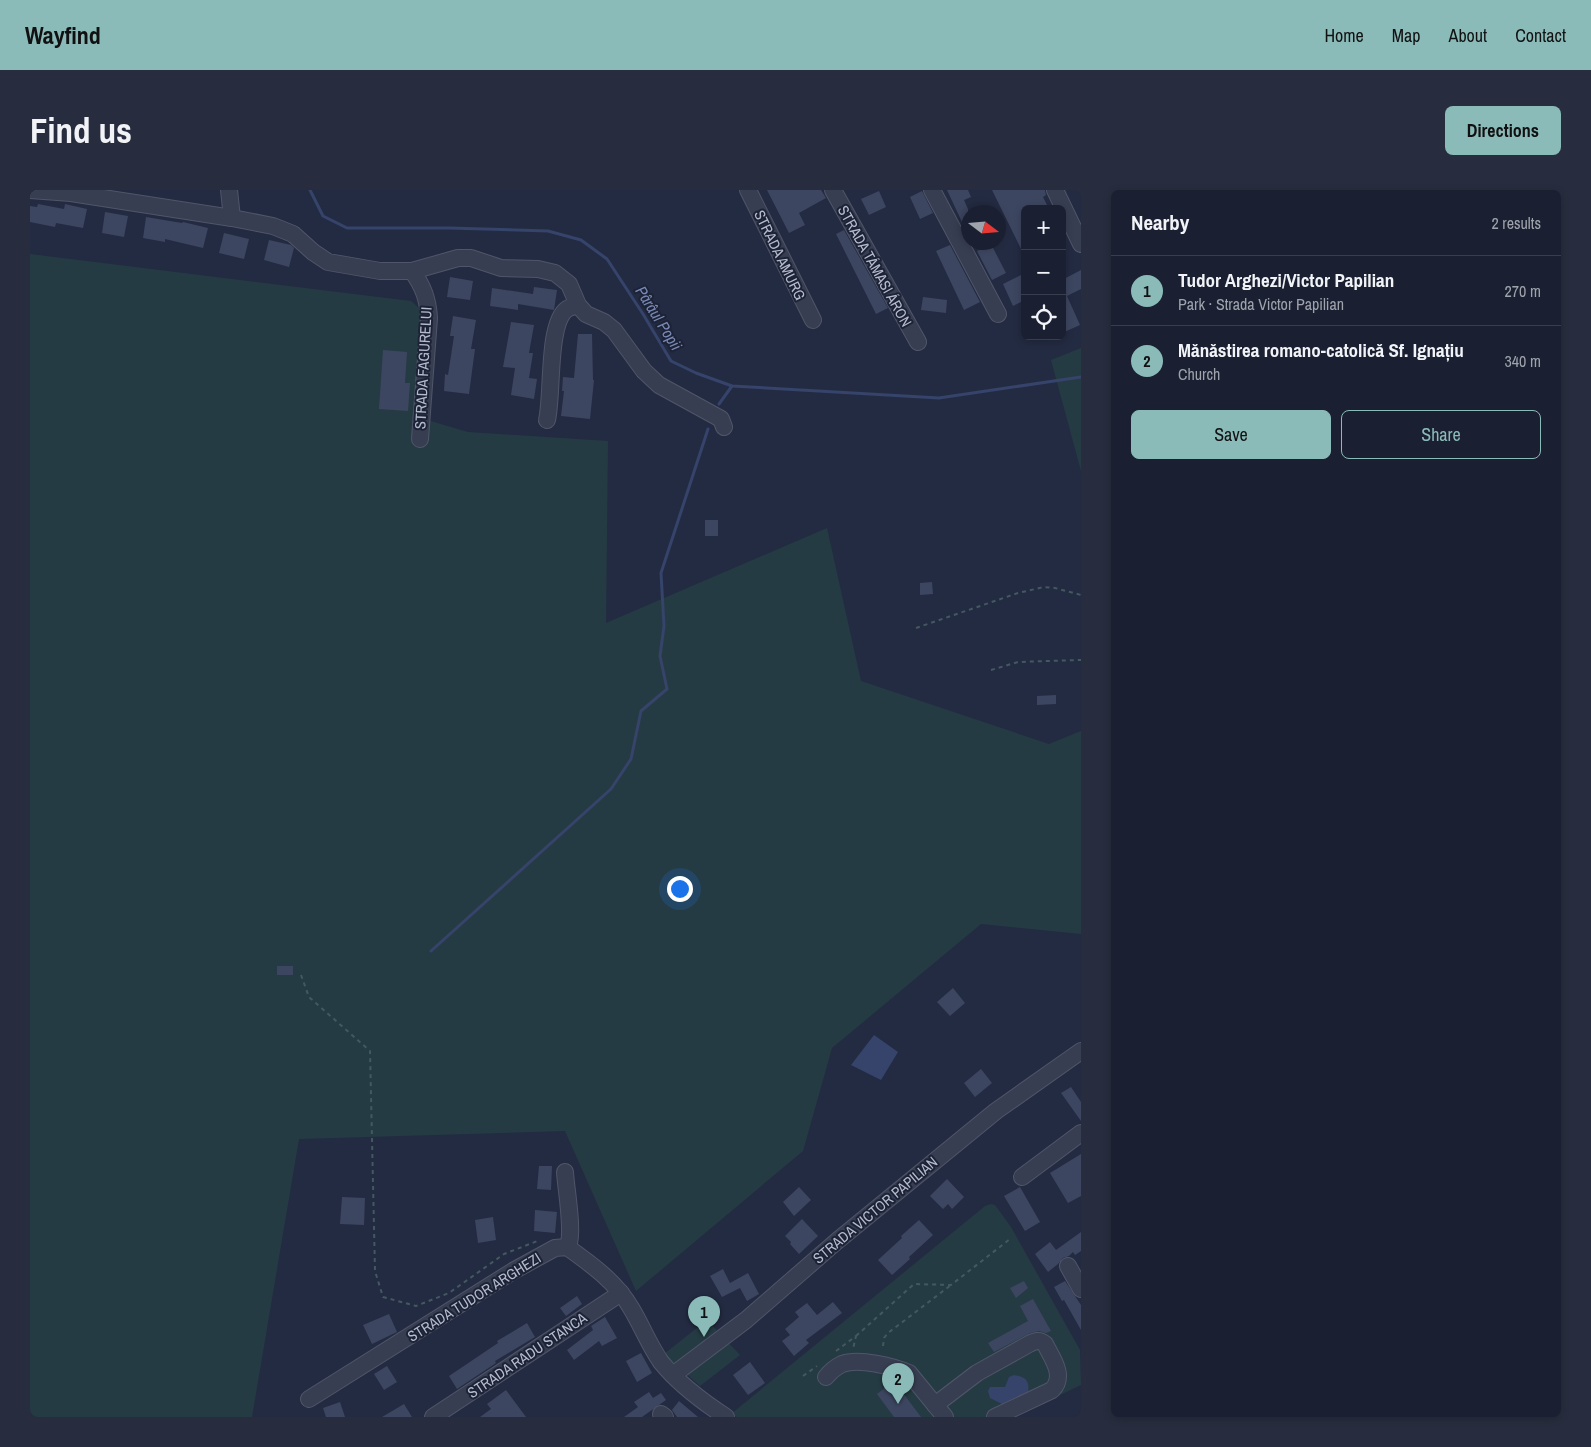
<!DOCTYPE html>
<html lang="en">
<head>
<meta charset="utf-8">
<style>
	:root { --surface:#1a2032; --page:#272d3e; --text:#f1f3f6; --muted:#9fa3ac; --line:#383e4d; --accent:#8bbbb9 }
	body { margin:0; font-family:"Archivo Narrow",sans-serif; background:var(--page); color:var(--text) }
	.controls { position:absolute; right:15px; top:15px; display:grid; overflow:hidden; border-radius:8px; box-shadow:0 2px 8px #0003 }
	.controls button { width:45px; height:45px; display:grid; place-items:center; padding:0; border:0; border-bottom:1px solid var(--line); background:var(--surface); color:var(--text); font:25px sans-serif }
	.compass { position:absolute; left:931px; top:15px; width:45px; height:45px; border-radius:50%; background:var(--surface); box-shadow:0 2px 8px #0003; rotate:106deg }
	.you { position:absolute; left:649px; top:698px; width:18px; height:18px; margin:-12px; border:4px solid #fff; border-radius:50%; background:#1a73e8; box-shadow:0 0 0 8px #1a73e833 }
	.badge { display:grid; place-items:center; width:32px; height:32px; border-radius:50%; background:var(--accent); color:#111; font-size:16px; font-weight:700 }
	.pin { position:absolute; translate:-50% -41px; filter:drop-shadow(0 1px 2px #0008) }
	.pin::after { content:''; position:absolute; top:26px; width:18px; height:15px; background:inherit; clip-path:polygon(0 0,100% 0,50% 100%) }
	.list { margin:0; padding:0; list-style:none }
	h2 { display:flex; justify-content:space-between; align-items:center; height:65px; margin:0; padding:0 20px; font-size:21px }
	h2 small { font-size:16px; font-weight:400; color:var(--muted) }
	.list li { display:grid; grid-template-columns:32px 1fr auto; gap:15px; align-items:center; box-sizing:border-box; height:70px; padding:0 20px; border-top:1px solid var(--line) }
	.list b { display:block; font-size:19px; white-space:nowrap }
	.list p { margin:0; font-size:16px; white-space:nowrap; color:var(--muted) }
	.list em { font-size:16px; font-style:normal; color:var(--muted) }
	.actions { display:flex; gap:10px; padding:15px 20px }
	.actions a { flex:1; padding:11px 0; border:1px solid var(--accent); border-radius:8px; text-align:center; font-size:18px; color:var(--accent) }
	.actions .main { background:var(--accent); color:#111 }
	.icon { flex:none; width:28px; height:28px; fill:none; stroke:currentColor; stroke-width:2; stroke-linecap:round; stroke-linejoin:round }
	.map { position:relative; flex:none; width:1051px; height:1227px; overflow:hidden; border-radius:8px }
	header { display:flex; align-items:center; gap:30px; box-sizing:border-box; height:70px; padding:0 25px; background:var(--accent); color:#111 }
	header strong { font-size:24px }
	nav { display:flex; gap:28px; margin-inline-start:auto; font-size:18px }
	.intro { display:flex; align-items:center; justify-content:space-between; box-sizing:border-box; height:120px; padding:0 30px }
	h1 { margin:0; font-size:35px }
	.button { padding:12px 22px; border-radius:8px; background:var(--accent); color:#111; font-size:18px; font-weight:700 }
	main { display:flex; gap:30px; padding:0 30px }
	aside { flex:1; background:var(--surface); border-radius:8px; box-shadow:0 2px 8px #0003 }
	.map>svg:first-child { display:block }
	.green { fill:#253b43 }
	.water { fill:#36436a }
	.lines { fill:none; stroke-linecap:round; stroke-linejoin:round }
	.stream { stroke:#36436a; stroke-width:3 }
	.building { fill:#3d4660 }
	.minor-casing { stroke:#505669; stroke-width:18 }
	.path { stroke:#445860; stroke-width:2; stroke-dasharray:4 4; stroke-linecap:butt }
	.minor { stroke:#383e52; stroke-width:16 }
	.labels { text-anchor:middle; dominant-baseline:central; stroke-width:4; stroke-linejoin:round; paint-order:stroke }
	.street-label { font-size:15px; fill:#b5bacc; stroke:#1d2337 }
	.water-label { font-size:16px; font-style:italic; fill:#7a8ab5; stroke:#1d2337 }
</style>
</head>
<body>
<header>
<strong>Wayfind</strong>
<nav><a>Home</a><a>Map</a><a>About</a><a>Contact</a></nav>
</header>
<div class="intro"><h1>Find us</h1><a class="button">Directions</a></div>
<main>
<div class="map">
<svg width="1051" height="1227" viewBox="0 0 1051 1227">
	<rect width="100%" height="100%" fill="#232b42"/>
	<g class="green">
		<path d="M0,64L381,111L391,120L387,227L438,242L578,251L576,433L797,338L831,491L1019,554L1051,541V744L951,734L802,858L773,961L606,1101L535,941L269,949L222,1227H0Z"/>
		<path d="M1051,158V281L1021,170Z"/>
		<path d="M961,1014L965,1015L981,1037L1050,1160L1051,1195L984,1227H707L701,1224L955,1016Z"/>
		<path d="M677,1130L710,1165L670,1196L634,1164Z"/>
	</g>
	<g class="water">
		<path d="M844,845L868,862L851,890L821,875Z"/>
		<path d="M984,1185C996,1187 1000,1191 998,1203L974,1215L960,1208L958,1201L960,1197H975L979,1187Z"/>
	</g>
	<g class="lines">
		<g class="stream">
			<path d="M280,0L293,26L317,38H419L518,41L551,50L577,69L613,124L641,171L666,183L702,196L909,208L1051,187"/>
			<path d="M689,214L702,196"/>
			<path d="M401,761L581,599L601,569L611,521L637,499L630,466L634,436L631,383L678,239"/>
		</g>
	</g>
	<g class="building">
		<path d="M737,0H791L796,8L769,23L775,35L759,43Z"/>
		<path d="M917,0H938L941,7L934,10L938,19V45Z"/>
		<path d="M962,0H1015L1016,5L1013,7L1019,19H995V67Z"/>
		<path d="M849,1L856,17L839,25L831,9Z"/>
		<path d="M892,1L903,23L890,29L880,7Z"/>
		<path d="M8,14L34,19L35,14L57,19L53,38L26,33L25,37L0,32V16L7,17Z"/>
		<path d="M75,22L98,26L94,47L72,43Z"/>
		<path d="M116,27L152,33L153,32L178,38L173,58L135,49V52L113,48Z"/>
		<path d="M814,40L858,118L846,124L806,44Z"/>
		<path d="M194,43L219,49L214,69L189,63Z"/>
		<path d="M239,50L261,55L264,58L259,77L234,70Z"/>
		<path d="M961,54L976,83L962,90L947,61Z"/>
		<path d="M920,55L950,112L934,120L906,61Z"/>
		<path d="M1051,80V99L1037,106L1050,135L1032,143V90Z"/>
		<path d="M995,83V110L983,116L973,94Z"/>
		<path d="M420,87L443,91L440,110L417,107Z"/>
		<path d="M504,97L527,100L524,120L488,114V120L460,116L462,98L503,104Z"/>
		<path d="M893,107L917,110L916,123L891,120Z"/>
		<path d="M423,126L446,130L441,159H445L439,204L414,201L415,184L418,185L424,146H420Z"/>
		<path d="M481,132L504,135L499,163H503L499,188L507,189L504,209L481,205L485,178L473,177Z"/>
		<path d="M548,144H562L563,190H564L560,229L531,226L534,201H532L533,187L544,188Z"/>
		<path d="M353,160L377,162L375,193H380L378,221L349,219Z"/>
		<rect x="675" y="330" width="13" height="16"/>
		<path d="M902,392L903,404L890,405V393Z"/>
		<path d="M1026,505V514L1007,515V506Z"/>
		<rect x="247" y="776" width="16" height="9"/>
		<path d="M923,798L935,813L920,826L907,812Z"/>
		<path d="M951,879L962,893L945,907L934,893Z"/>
		<path d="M1041,897L1051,912V931L1031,903Z"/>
		<path d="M1051,964V1006L1038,1013L1020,983Z"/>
		<path d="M509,976H522L521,1000L507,999Z"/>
		<path d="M917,989L934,1007L922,1019L918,1014L913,1019L900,1006Z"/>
		<path d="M769,997L781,1010L764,1026L753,1012Z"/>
		<path d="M990,997L1010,1032L995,1041L974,1006Z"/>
		<path d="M312,1007L335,1008L334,1035L310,1034Z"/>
		<path d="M505,1020L527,1022L525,1043L504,1041Z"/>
		<path d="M463,1027L466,1050L448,1053L445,1030Z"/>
		<path d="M772,1029L788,1046L769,1064L760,1054L761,1052L755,1046Z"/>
		<path d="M889,1030L903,1045L879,1067L880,1069L862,1085L848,1070L872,1048L871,1046Z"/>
		<path d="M1051,1042V1061L1045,1065L1043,1062L1039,1066L1033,1068L1028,1074L1018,1082L1005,1064L1020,1052L1026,1060Z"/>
		<path d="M693,1079L700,1093L718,1083L729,1104L717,1111L710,1098L692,1107L680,1086Z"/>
		<path d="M994,1091L998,1098L986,1108L980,1098Z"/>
		<path d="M1035,1091L1051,1115V1140L1034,1110L1032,1111L1024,1097Z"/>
		<path d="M547,1106L552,1114L536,1126L530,1118Z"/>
		<path d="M1003,1109L1021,1141L1016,1143L1009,1141L1000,1143L964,1162L958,1153L998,1131L990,1116Z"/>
		<path d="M803,1112L812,1123L776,1150L779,1153L764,1166L752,1151L760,1145L755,1139L769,1127L765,1122L777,1113L787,1125Z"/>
		<path d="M359,1124L367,1142L342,1154L333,1135Z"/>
		<path d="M575,1127L587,1148L572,1156L569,1151L544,1170L537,1160L563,1140L561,1136Z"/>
		<path d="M497,1133L505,1147L465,1171L466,1173L427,1199L419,1186L468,1153L467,1151Z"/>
		<path d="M611,1163L622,1183L607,1192L596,1171Z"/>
		<path d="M720,1172L735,1193L718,1205L703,1185Z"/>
		<path d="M357,1176L367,1192L354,1200L344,1184Z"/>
		<path d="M864,1191L891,1227H864L847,1204Z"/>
		<path d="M476,1200L496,1227H450L461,1219L457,1214Z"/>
		<path d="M619,1202L623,1208L631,1203L636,1210L612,1227H594L608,1217L604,1212Z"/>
		<path d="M649,1211L668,1227H647L642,1220Z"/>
		<path d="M310,1212L315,1227H296L293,1218Z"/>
		<path d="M374,1214L382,1227H352Z"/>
	</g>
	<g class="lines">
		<defs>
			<g id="minor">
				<path d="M0,0L41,3L202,28L243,36L263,44L283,62L298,72L350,81H382L428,68H441L471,78L508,79L525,83L539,94L548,115L556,124L574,132L584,140L614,181L629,195L691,229L694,237"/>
				<path d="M199,0L202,28"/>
				<path d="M718,0L783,130"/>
				<path d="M803,0L888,152"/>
				<path d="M902,0L968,124"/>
				<path d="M1025,0L1051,54"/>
				<path d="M382,81C393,96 398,109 399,128L390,249"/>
				<path d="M517,230C523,205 517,133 537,119C540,117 545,116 548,115"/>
				<path d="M535,982C536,1000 544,1041 538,1057"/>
				<path d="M992,987L1051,943"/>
				<path d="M1038,1076L1051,1099"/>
				<path d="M643,1185L716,1130L807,1051L966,921L1051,861"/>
				<path d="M796,1187C800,1182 806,1177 812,1174C829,1168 862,1176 879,1183L915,1227"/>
				<path d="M279,1209L483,1081L525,1058L537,1057C561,1074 586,1092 601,1118C612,1136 619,1155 631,1172C648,1193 673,1212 696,1227"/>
				<path d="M905,1215L947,1183L999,1154C1005,1151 1009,1149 1015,1154C1022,1168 1036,1186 1022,1200L965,1227"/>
				<path d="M631,1224L635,1227"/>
				<path d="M403,1227L591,1103"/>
			</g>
		</defs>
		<use href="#minor" class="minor-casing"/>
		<g class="path">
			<path d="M886,438L988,403L1014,397L1025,398L1051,405"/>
			<path d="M961,480L988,472L1051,470"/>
			<path d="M271,785L279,807L340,861L345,1081L353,1107L386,1116L419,1103L474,1064L510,1050"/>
			<path d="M826,1146L884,1094L921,1095L980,1049"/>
			<path d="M853,1156L854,1148L858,1143L921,1095"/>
			<path d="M806,1161L826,1146L823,1159"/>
			<path d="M773,1186L787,1176"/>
		</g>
		<use href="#minor" class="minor"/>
	</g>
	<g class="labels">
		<g class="street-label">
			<text transform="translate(750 65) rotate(64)">STRADA AMURG</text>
			<text transform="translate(845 76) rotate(61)">STRADA TÁMASI ÁRON</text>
			<text transform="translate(393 178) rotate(-87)">STRADA FAGURELUI</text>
			<text transform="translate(845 1020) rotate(-40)">STRADA VICTOR PAPILIAN</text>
			<text transform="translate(444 1107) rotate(-32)">STRADA TUDOR ARGHEZI</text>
			<text transform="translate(497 1165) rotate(-34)">STRADA RADU STANCA</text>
		</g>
		<g class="water-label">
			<text transform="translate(629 128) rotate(58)">Pârâul Popii</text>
		</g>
	</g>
</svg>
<div class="controls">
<button>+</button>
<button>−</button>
<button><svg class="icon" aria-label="locate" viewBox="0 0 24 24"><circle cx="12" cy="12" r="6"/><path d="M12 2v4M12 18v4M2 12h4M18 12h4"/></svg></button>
</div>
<svg class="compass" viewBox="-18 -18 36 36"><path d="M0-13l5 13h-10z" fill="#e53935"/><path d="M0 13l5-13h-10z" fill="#9fa3ac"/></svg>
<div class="you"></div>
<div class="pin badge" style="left:674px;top:1147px">1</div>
<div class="pin badge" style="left:868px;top:1214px">2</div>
</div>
<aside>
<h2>Nearby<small>2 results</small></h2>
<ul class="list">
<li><span class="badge">1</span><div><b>Tudor Arghezi/Victor Papilian</b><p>Park · Strada Victor Papilian</p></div><em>270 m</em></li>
<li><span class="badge">2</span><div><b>Mănăstirea romano-catolică Sf. Ignațiu</b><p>Church</p></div><em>340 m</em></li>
</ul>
<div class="actions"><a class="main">Save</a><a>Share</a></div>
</aside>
</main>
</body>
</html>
